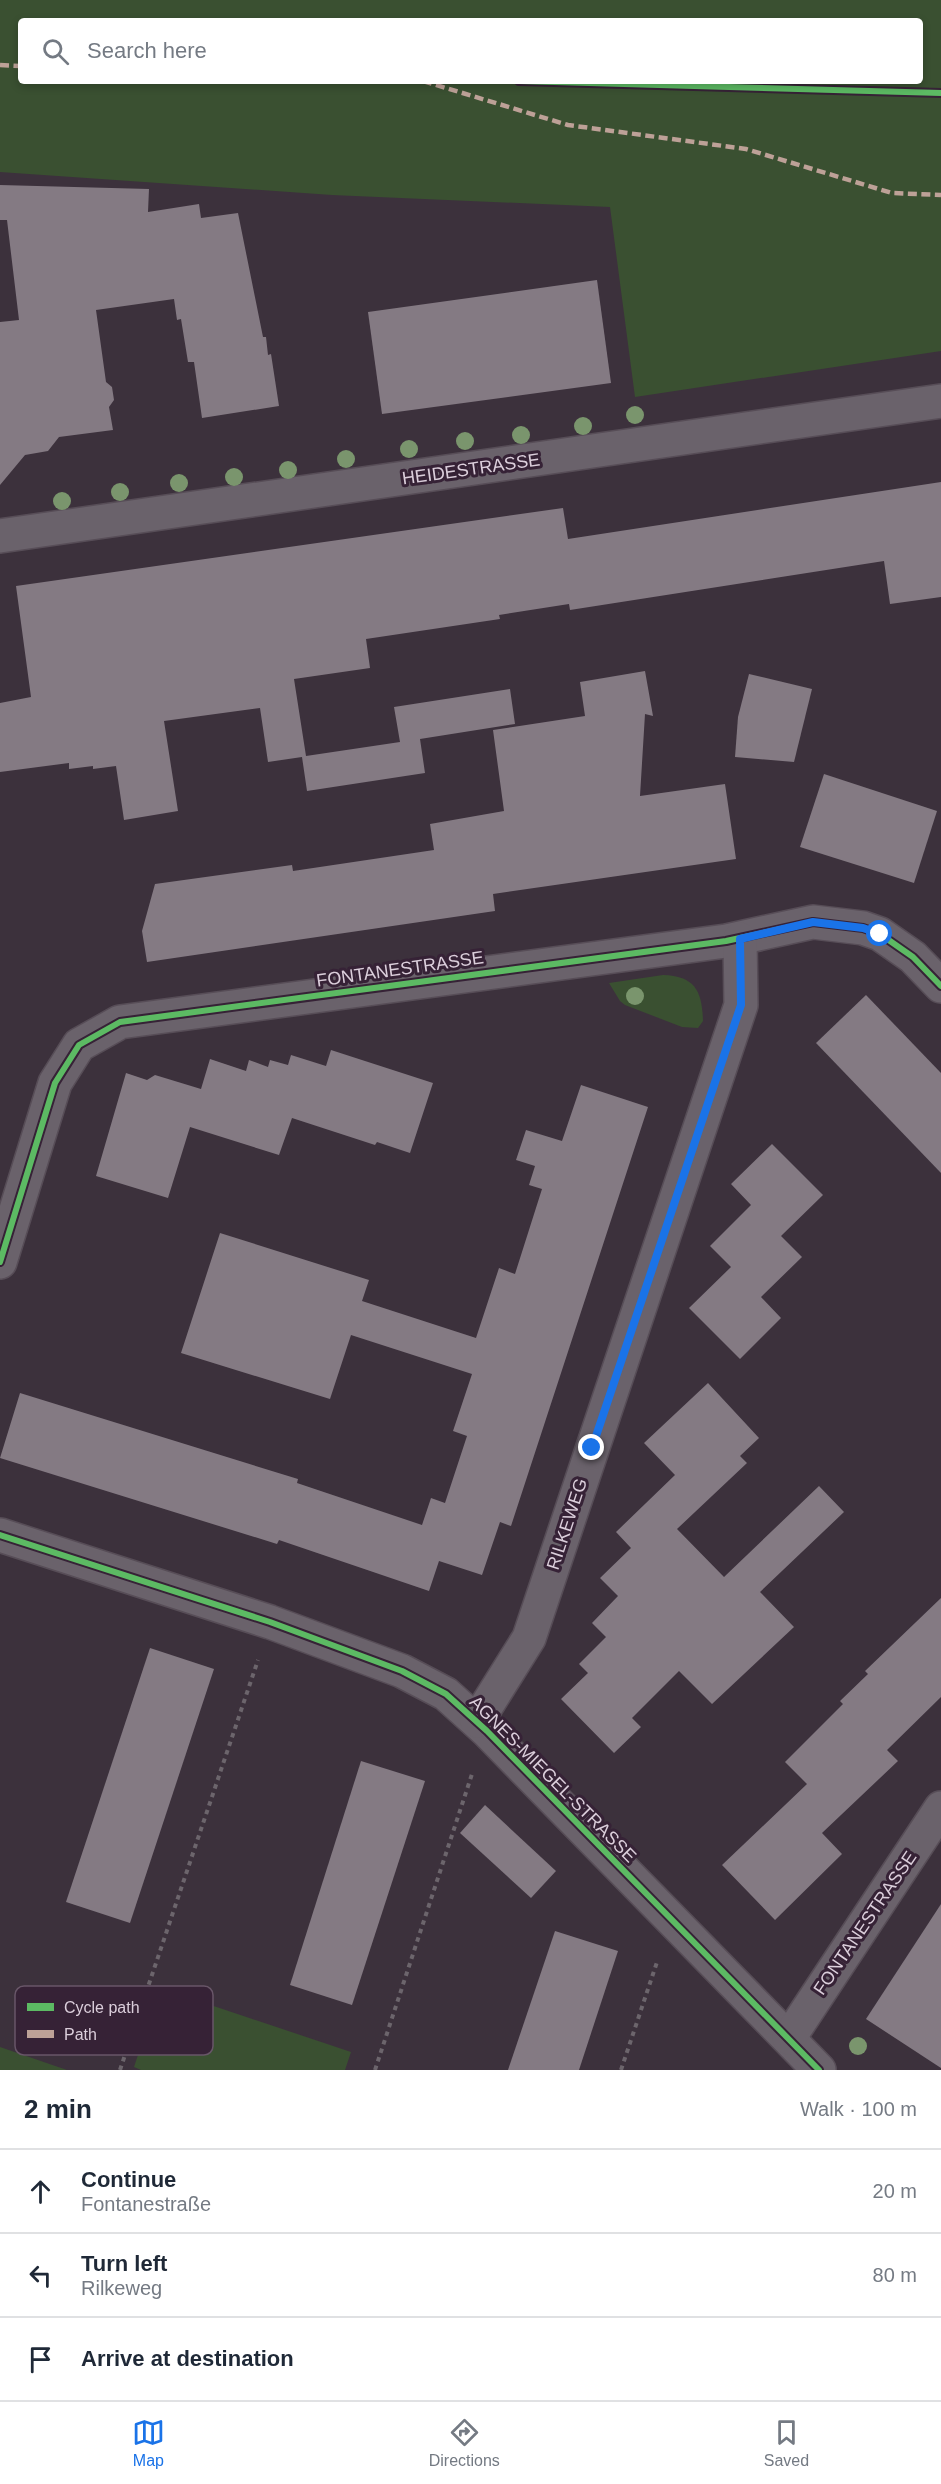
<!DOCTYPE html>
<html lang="en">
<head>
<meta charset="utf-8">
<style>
	:root { --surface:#fff; --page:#f2f2f3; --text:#1f2937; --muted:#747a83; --line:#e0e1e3; --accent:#1a73e8 }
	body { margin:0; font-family:Helvetica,sans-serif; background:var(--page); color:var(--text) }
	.stop { position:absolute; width:18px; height:18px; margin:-14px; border:4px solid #1a73e8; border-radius:50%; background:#fff }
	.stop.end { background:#1a73e8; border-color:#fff; box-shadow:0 2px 6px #0008 }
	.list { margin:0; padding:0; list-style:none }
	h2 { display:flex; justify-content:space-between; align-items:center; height:78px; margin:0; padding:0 24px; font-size:26px }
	h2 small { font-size:20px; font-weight:400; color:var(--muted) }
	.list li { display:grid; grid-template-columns:39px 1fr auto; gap:18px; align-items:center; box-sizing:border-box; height:84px; padding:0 24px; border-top:2px solid var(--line) }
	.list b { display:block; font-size:22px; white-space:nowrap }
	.list p { margin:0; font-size:20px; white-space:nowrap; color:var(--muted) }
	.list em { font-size:20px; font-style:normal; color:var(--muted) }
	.icon { flex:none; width:33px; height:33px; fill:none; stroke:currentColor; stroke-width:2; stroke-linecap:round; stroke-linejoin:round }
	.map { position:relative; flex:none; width:941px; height:2070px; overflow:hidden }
	.search { position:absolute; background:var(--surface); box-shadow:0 3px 9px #0003; left:18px; right:18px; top:18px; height:66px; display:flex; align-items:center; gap:15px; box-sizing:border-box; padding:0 21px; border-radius:6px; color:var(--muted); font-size:22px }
	.sheet { height:330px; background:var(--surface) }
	nav { display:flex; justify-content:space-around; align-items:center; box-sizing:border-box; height:84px; border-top:2px solid var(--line); background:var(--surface); font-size:16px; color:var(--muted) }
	nav a { display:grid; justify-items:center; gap:3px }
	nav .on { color:var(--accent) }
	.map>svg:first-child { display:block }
	.green { fill:#3a5031; fill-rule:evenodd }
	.building { fill:#847a83 }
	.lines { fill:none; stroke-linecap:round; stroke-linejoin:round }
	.street-casing { stroke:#574d57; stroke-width:36 }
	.path { stroke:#6c656c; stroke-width:4; stroke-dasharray:4.5 4.5; stroke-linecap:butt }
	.street { stroke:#6a626b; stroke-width:33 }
	.quiet { stroke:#bda197; stroke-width:4.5; stroke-dasharray:9 4.5; stroke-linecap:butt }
	.cycleway-casing { stroke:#362236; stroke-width:10 }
	.cycleway { stroke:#5cba63; stroke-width:6 }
	.tree { fill:#7a956d }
	.route { stroke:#1a73e8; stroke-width:8 }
	.labels { text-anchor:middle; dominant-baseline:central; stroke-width:6; stroke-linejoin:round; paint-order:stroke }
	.street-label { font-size:18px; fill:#dbcedb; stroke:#362236 }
	.key { fill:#362236; stroke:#685668; stroke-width:1.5 }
	.key-label { font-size:16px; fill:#dbcedb }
</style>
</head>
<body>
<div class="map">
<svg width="941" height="2070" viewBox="0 0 941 2070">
	<rect width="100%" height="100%" fill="#3c313c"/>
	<g class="green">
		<path d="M0,0H941V351L635,397L610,207L332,195L0,172ZM21,21H920V81H21Z"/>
		<path d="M663,975C695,976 702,991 703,1021L698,1028L682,1027L625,1005L620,1001L609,983Z"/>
		<path d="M160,1988L351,2052L345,2070H141L134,2067Z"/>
		<path d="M0,2047L67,2070H0Z"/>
	</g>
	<g class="building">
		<path d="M0,185L149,189L148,212L199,204L201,218L238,213L263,337H266L268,355L271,354L279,406L202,418L194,362H188L181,319L177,320L174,299L96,310L106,382L112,387L114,400L109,407L113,430L59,437L48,451L25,455L0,485V322L19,320L7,220H0Z"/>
		<path d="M597,280L611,383L382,414L368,312Z"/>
		<path d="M941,482V597L890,604L884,561L570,610L569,604L499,615L500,619L366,639L370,668L294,679L306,756L400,742L394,707L510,689L515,724L420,739L425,773L307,791L302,757L268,762L260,708L164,721L178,811L124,820L116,766L93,769V766L69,769V763L0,772V703L31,697L16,586L563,508L568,539Z"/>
		<path d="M645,671L653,716L645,714L640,796L725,784L736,859L493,894L495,911L147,962L142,931L155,884L292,865L293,871L434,850L430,824L504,811L493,730L585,716L580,682Z"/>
		<path d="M749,674L812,689L794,762L735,757L738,717Z"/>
		<path d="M824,774L937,811L914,883L800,847Z"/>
		<path d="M866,995L941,1073V1173L816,1043Z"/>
		<path d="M331,1050L433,1083L410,1153L377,1142L375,1145L292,1118L279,1155L190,1127L168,1198L96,1176L126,1073L147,1080L155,1075L201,1089L210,1059L246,1071L249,1060L268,1067L270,1060L288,1065L291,1055L326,1066Z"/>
		<path d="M581,1085L648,1107L511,1526L500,1522L482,1575L439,1561L429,1591L279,1540L277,1544L0,1458L20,1393L298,1479L297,1483L422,1525L431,1498L445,1503L467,1436L453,1431L472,1374L351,1335L330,1399L181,1353L220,1233L369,1280L362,1301L476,1338L499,1268L515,1274L542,1189L529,1185L535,1166L516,1160L526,1130L562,1141Z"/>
		<path d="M772,1144L823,1195L781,1236L802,1257L761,1297L781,1318L740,1359L689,1308L731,1267L710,1246L751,1205L731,1184Z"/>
		<path d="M708,1383L759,1438L740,1456L747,1463L677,1529L724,1577L819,1486L844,1512L760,1592L794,1627L712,1704L679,1671L632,1718L641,1727L614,1753L561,1699L588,1673L579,1664L606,1637L592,1623L618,1596L600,1578L631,1548L616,1532L675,1475L644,1443Z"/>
		<path d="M941,1598V1697L887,1750L898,1761L822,1833L842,1854L775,1920L722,1865L807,1784L785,1762L843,1704L840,1701L868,1674L865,1671Z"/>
		<path d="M150,1648L214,1669L130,1923L66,1902Z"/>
		<path d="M361,1761L425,1781L352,2005L290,1985Z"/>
		<path d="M485,1805L556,1871L531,1898L460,1833Z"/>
		<path d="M941,1904V2068L866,2019Z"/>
		<path d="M555,1931L618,1951L579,2070H508Z"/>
	</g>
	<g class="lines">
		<defs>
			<g id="street">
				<path d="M0,536L941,401"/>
				<path d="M0,1262L55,1083L79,1045L120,1022L726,941L813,922L863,928L880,934L913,957L941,986"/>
				<path d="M0,1535L270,1622L402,1671L446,1694L487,1731L819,2070"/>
				<path d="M477,1721L529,1638L741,1005L740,939"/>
				<path d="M789,2038L941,1808"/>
			</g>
		</defs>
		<use href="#street" class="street-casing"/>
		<g class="path">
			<path d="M120,2070L258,1660"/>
			<path d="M375,2070L473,1771"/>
			<path d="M621,2070L658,1959"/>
		</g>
		<use href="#street" class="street"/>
		<g class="quiet">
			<path d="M0,65L21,66"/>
			<path d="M423,81L568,125L746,149L892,193L941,195"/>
		</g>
		<defs>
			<g id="cycleway">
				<path d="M519,81L941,93"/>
				<path d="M0,1262L55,1083L79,1045L120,1022L726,941L813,922L863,928L880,934L913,957L941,986"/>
				<path d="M0,1535L270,1622L402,1671L446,1694L487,1731L819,2070"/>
			</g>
		</defs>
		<use href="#cycleway" class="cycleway-casing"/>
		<use href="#cycleway" class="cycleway"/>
	</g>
	<g class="tree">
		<circle cx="635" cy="415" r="9"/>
		<circle cx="583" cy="426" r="9"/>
		<circle cx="521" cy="435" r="9"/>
		<circle cx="465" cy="441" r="9"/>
		<circle cx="409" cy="449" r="9"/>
		<circle cx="346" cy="459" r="9"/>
		<circle cx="288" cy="470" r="9"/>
		<circle cx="234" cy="477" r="9"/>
		<circle cx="179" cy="483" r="9"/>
		<circle cx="120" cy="492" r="9"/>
		<circle cx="62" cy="501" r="9"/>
		<circle cx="635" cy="996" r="9"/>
		<circle cx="858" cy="2046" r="9"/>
	</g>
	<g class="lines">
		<path class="route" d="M592,1448L741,1005L740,939L813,922L863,928L880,934"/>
	</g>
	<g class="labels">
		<g class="street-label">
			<text transform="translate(471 469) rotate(-8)">HEIDESTRASSE</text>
			<text transform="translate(400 969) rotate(-8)">FONTANESTRASSE</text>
			<text transform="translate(567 1524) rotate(-72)">RILKEWEG</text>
			<text transform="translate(553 1779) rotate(45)">AGNES-MIEGEL-STRASSE</text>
			<text transform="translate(865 1923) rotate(-56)">FONTANESTRASSE</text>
		</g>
	</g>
	<rect x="15" y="1986" width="198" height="69" rx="9" class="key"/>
	<rect x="27" y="2003" width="27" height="8" fill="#5cba63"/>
	<rect x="27" y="2030" width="27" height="8" fill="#bda197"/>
	<g class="key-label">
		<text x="64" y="2013">Cycle path</text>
		<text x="64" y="2040">Path</text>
	</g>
</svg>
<div class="stop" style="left:880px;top:934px"></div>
<div class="stop end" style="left:592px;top:1448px"></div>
<div class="search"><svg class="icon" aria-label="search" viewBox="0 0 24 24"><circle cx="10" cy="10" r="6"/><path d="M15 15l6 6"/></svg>Search here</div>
</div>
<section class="sheet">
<h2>2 min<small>Walk · 100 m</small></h2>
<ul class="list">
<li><svg class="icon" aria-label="ahead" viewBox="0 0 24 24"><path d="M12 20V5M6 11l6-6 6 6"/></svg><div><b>Continue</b><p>Fontanestraße</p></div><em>20 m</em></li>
<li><svg class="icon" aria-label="left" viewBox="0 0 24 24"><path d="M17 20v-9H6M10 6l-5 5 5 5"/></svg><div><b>Turn left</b><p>Rilkeweg</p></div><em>80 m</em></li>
<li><svg class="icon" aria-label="arrive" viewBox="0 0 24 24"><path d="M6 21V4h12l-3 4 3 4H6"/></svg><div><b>Arrive at destination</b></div></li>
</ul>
</section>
<nav>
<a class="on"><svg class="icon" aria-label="map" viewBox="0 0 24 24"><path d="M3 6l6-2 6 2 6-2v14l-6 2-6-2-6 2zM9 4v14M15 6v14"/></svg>Map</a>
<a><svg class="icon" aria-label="directions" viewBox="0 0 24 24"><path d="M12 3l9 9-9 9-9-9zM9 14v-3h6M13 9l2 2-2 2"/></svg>Directions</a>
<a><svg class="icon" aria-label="saved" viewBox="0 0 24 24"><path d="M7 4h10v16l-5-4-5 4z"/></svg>Saved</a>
</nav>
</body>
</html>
